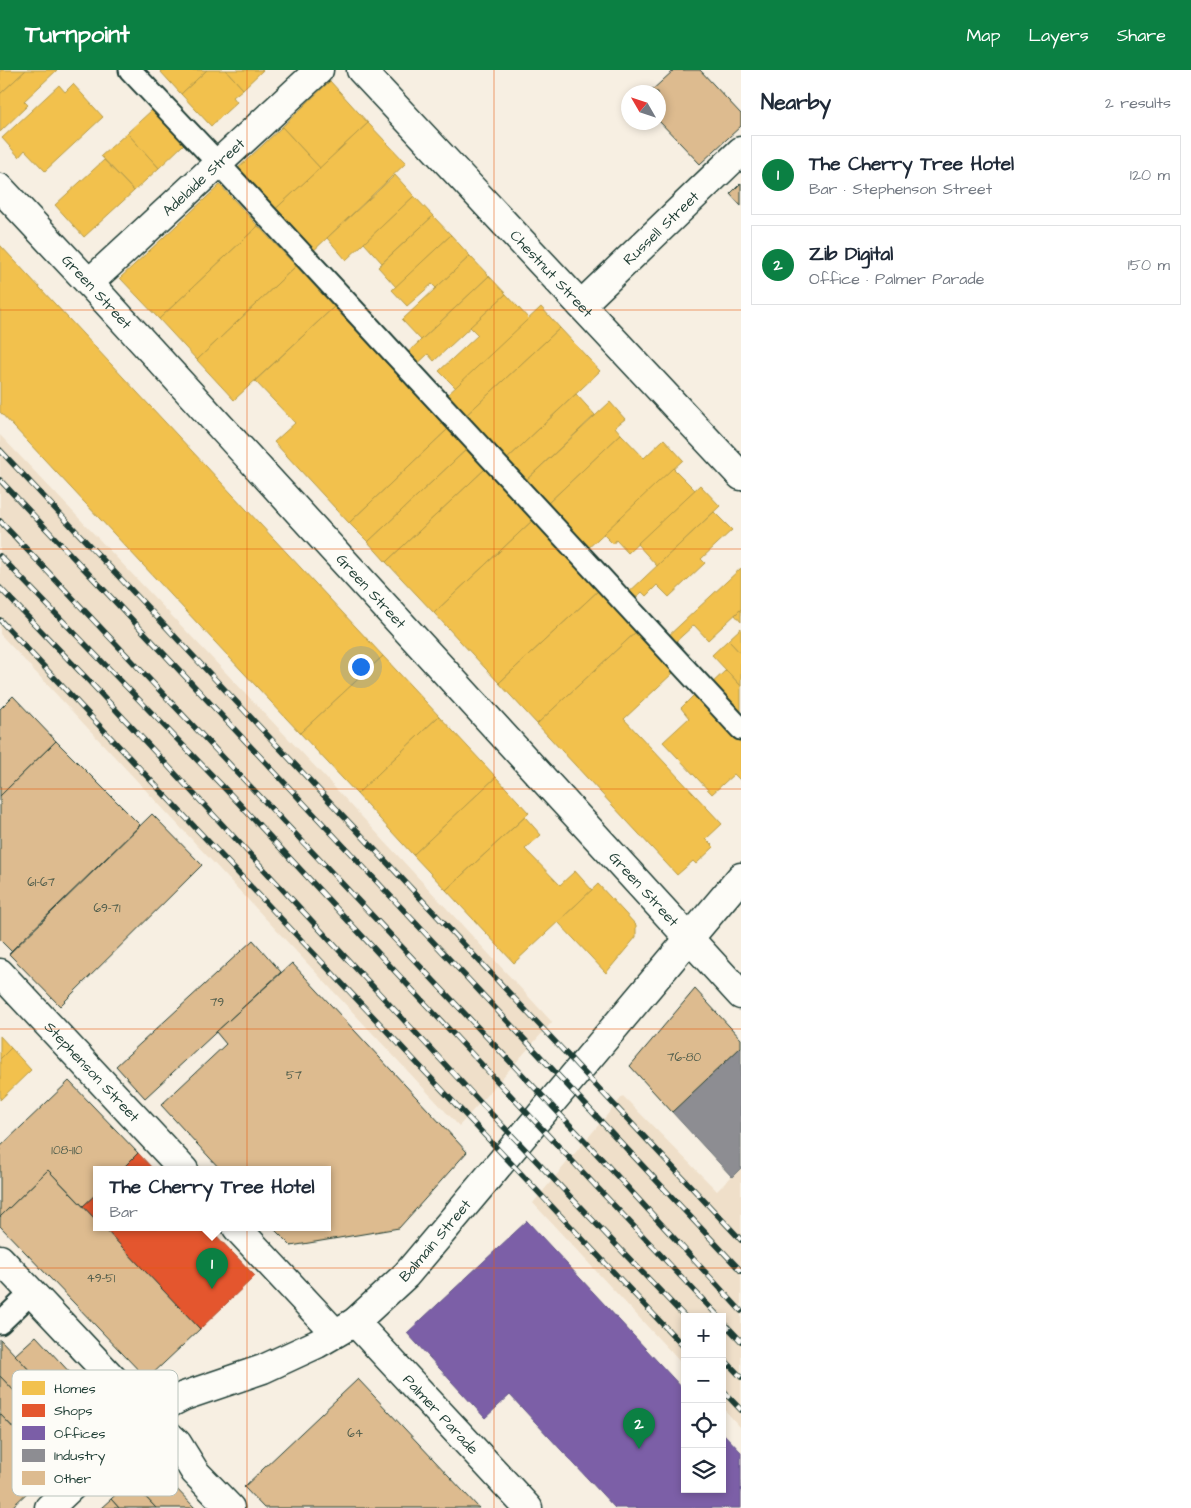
<!DOCTYPE html>
<html lang="en">
<head>
<meta charset="utf-8">
<style>
	:root { --surface:#fff; --page:#f6f6f7; --text:#1f2937; --muted:#747a83; --line:#e0e1e3; --accent:#0b8043 }
	body { margin:0; font-family:"Architects Daughter",sans-serif; background:var(--page); color:var(--text) }
	.controls { position:absolute; right:15px; bottom:15px; display:grid; overflow:hidden; border-radius:0px; box-shadow:0 2px 8px #0003 }
	.controls button { width:45px; height:45px; display:grid; place-items:center; padding:0; border:0; border-bottom:1px solid var(--line); background:var(--surface); color:var(--text); font:25px sans-serif }
	.compass { position:absolute; left:621px; top:15px; width:45px; height:45px; border-radius:50%; background:var(--surface); box-shadow:0 2px 8px #0003; rotate:309deg }
	.you { position:absolute; left:360px; top:596px; width:18px; height:18px; margin:-12px; border:4px solid #fff; border-radius:50%; background:#1a73e8; box-shadow:0 0 0 8px #1a73e833 }
	.badge { display:grid; place-items:center; width:32px; height:32px; border-radius:50%; background:var(--accent); color:#fff; font-size:16px; font-weight:700 }
	.pin { position:absolute; translate:-50% -41px; filter:drop-shadow(0 1px 2px #0008) }
	.pin::after { content:''; position:absolute; top:26px; width:18px; height:15px; background:inherit; clip-path:polygon(0 0,100% 0,50% 100%) }
	.popup { position:absolute; left:93px; top:1096px; width:238px; height:65px; box-sizing:border-box; display:grid; place-content:center; border-radius:0px; background:var(--surface); filter:drop-shadow(0 1px 4px #0005); font-size:16px; white-space:nowrap; color:var(--muted) }
	.popup b { font-size:19px; color:var(--text) }
	.popup::after { content:''; position:absolute; left:50%; top:100%; margin-left:-10px; border:10px solid transparent; border-top-color:var(--surface) }
	.list { margin:0; padding:0; list-style:none }
	h2 { display:flex; justify-content:space-between; align-items:center; height:65px; margin:0; padding:0 20px; font-size:21px }
	h2 small { font-size:16px; font-weight:400; color:var(--muted) }
	.list li { display:grid; grid-template-columns:32px 1fr auto; gap:15px; align-items:center; box-sizing:border-box; height:80px; margin:0 10px 10px; padding:0 10px; border:1px solid var(--line); border-radius:0px }
	.list b { display:block; font-size:19px; white-space:nowrap }
	.list p { margin:0; font-size:16px; white-space:nowrap; color:var(--muted) }
	.list em { font-size:16px; font-style:normal; color:var(--muted) }
	.icon { flex:none; width:28px; height:28px; fill:none; stroke:currentColor; stroke-width:2; stroke-linecap:round; stroke-linejoin:round }
	.map { position:relative; flex:none; width:741px; height:1438px; overflow:hidden }
	header { display:flex; align-items:center; gap:30px; box-sizing:border-box; height:70px; padding:0 25px; background:var(--accent); color:#fff }
	header strong { font-size:24px }
	nav { display:flex; gap:28px; margin-inline-start:auto; font-size:18px }
	main { display:flex }
	aside { flex:1; background:var(--surface) }
	.map>svg:first-child { display:block }
	.built { fill:#efdfc9 }
	.homes { fill:#f2c14e; stroke:#b39946 }
	.shops { fill:#e4572e; stroke:#a94f30 }
	.offices { fill:#7b5ea7; stroke:#5f5484 }
	.industry { fill:#8d8d92; stroke:#6c7576 }
	.building { fill:#ddbb8f; stroke:#1f3d34 }
	.lines { fill:none; stroke-linecap:round; stroke-linejoin:round }
	.service-casing { stroke:#1f3d34; stroke-width:25 }
	.minor-casing { stroke:#1f3d34; stroke-width:31 }
	.tertiary-casing { stroke:#1f3d34; stroke-width:31 }
	.service { stroke:#fdfcf7; stroke-width:21 }
	.minor { stroke:#fdfcf7; stroke-width:28 }
	.tertiary { stroke:#fdfcf7; stroke-width:28 }
	.rail-casing { stroke:#1f3d34; stroke-width:5.5 }
	.rail { stroke:#fdfcf7; stroke-width:4; stroke-dasharray:11; stroke-linecap:butt }
	.grid { fill:none; stroke:#e8590c; stroke-width:1; stroke-opacity:0.55 }
	.labels { text-anchor:middle; dominant-baseline:central; stroke-width:5; stroke-linejoin:round; paint-order:stroke }
	.number-label { font-size:12px; fill:#4e5c4b }
	.street-label { font-size:15px; fill:#1f3d34; stroke:#fdfcf7 }
	.key { fill:#fdfcf7; stroke:#bac3bc; stroke-width:1 }
	.key-label { font-size:14px; fill:#1f3d34 }
</style>
</head>
<body>
<header>
<strong>Turnpoint</strong>
<nav><a>Map</a><a>Layers</a><a>Share</a></nav>
</header>
<main>
<div class="map">
<svg width="741" height="1438" viewBox="0 0 741 1438">
	<rect width="100%" height="100%" fill="#f7efe2"/>
	<filter id="ink" filterUnits="userSpaceOnUse"><feTurbulence type="fractalNoise" baseFrequency=".02" numOctaves="2"/><feDisplacementMap in="SourceGraphic" scale="10" xChannelSelector="R" yChannelSelector="G"/><feConvolveMatrix kernelMatrix="1 2 1 2 8 2 1 2 1" color-interpolation-filters="sRGB"/></filter>
	<g filter="url(#ink)">
		<g class="built">
			<path d="M0,365L325,707L552,952L459,1056L0,564Z"/>
			<path d="M623,1026L717,1121L741,1097V1358L722,1337V1247H685V1297L533,1133Z"/>
		</g>
		<g class="homes">
			<path d="M0,0H26L0,24Z"/>
			<path d="M26,0H57L24,31L28,35L0,62V24Z"/>
			<path d="M161,0H207L181,24L160,1Z"/>
			<path d="M207,0H226L243,19L233,27L237,32L211,56L181,24Z"/>
			<path d="M226,0H263L243,19Z"/>
			<path d="M330,11L368,53L320,98L282,57Z"/>
			<path d="M73,14L103,47L45,101L25,80L19,87L2,68L59,15L65,22Z"/>
			<path d="M152,40L184,74L159,98L127,63Z"/>
			<path d="M368,53L406,93L309,185L270,144Z"/>
			<path d="M282,57L320,98L270,144L233,103Z"/>
			<path d="M127,63L159,98L134,121L101,86Z"/>
			<path d="M104,90L134,121L84,167L55,135Z"/>
			<path d="M395,105L414,126L346,190L327,168Z"/>
			<path d="M220,115L258,156L159,249L120,208Z"/>
			<path d="M414,126L433,146L382,193L364,173Z"/>
			<path d="M433,146L451,165L396,217L378,197Z"/>
			<path d="M258,156L296,196L197,290L159,249Z"/>
			<path d="M451,165L470,186L436,218L432,214L407,236L392,220Z"/>
			<path d="M0,175L383,586L300,663L0,342Z"/>
			<path d="M470,186L489,206L421,270L402,250Z"/>
			<path d="M296,196L334,237L234,330L197,290Z"/>
			<path d="M489,206L506,224L434,291L428,284L412,299L402,288Z"/>
			<path d="M506,224L529,249L456,318L439,301L478,265L470,257Z"/>
			<path d="M334,237L448,359L349,453L274,372L295,353L255,311Z"/>
			<path d="M541,237L560,258L462,349L443,329Z"/>
			<path d="M560,258L600,301L503,393L462,349Z"/>
			<path d="M576,324L595,345L522,414L503,393Z"/>
			<path d="M610,332L625,349L615,357L621,364L544,437L522,414Z"/>
			<path d="M448,359L467,379L368,472L349,453Z"/>
			<path d="M621,364L644,388L664,369L683,390L585,481L544,437Z"/>
			<path d="M467,379L485,399L386,492L368,472Z"/>
			<path d="M673,398L695,420L628,483L616,470L613,474L603,464Z"/>
			<path d="M485,399L533,450L434,543L386,492Z"/>
			<path d="M700,415L720,436L657,496L637,474Z"/>
			<path d="M714,442L732,460L701,489L705,493L669,527L657,515L646,526L642,522L632,531L626,525Z"/>
			<path d="M533,450L599,520L499,613L434,543Z"/>
			<path d="M741,498V539L708,570L694,555L672,575L666,568Z"/>
			<path d="M599,520L637,561L537,654L499,613Z"/>
			<path d="M741,539V552L735,545Z"/>
			<path d="M741,558V584L728,570Z"/>
			<path d="M637,561L674,602L624,649L722,754L706,769L714,777L696,794L693,791L677,805L537,654Z"/>
			<path d="M728,570L741,584V616L712,585Z"/>
			<path d="M383,586L439,646L357,724L300,663Z"/>
			<path d="M726,600L741,616V652L708,617Z"/>
			<path d="M695,624L741,673V711L734,704L712,724L663,672L689,648L681,638Z"/>
			<path d="M439,646L496,707L413,785L357,724Z"/>
			<path d="M496,707L529,743L446,820L413,785Z"/>
			<path d="M525,747L541,765L525,779L560,815L575,801L592,820L514,893L446,820Z"/>
			<path d="M598,814L636,855V867L606,903L558,852Z"/>
			<path d="M0,966L11,978L0,989Z"/>
			<path d="M11,978L31,1000L0,1030V989Z"/>
		</g>
		<g class="shops">
			<path d="M138,1083L154,1100H121Z"/>
			<path d="M97,1123V1151L83,1136Z"/>
			<path d="M104,1158H209L255,1206L200,1259Z"/>
		</g>
		<path class="offices" d="M527,1151L685,1321V1419H722V1362L741,1382V1438H615L510,1325L485,1348L407,1263Z"/>
		<path class="industry" d="M741,977V1098L732,1107L672,1042Z"/>
		<g class="building">
			<path d="M674,0H700L741,44V56L700,94L658,50V22H650Z"/>
			<path d="M741,113V136L730,124Z"/>
			<path d="M13,626L56,671L0,726V639Z"/>
			<path d="M56,671L140,755L11,881L0,870V726Z"/>
			<path d="M152,744L202,795L60,936L9,884Z"/>
			<path d="M253,870L281,902L145,1028L116,996Z"/>
			<path d="M292,893L467,1082L399,1158L291,1176L273,1158H327V1100H221L161,1035L226,974L216,962Z"/>
			<path d="M695,919L741,969V977L672,1042L630,996Z"/>
			<path d="M69,1011L138,1083L121,1100H97V1123L83,1136L48,1100L0,1147V1077Z"/>
			<path d="M48,1100L97,1151V1158H104L200,1259L147,1309L0,1156V1147Z"/>
			<path d="M36,1266L99,1334L79,1353L15,1285Z"/>
			<path d="M0,1269L79,1353L60,1371L0,1306Z"/>
			<path d="M0,1306L63,1373L45,1391L0,1344Z"/>
			<path d="M358,1309L479,1438H264L244,1417Z"/>
			<path d="M0,1344L52,1399L11,1438H0Z"/>
			<path d="M150,1391L195,1438H156L130,1411Z"/>
			<path d="M130,1411L156,1438H119L111,1429Z"/>
			<path d="M111,1429L119,1438H101Z"/>
		</g>
		<g class="lines">
			<defs>
				<g id="service">
					<path d="M130,0L218,93L741,659"/>
					<path d="M0,1253L31,1223"/>
				</g>
				<g id="minor">
					<path id="s1" d="M361,0L741,406"/>
					<path id="s2" d="M0,118L89,213L741,925"/>
					<path id="s3" d="M89,213L319,0"/>
					<path id="s4" d="M581,235L741,81"/>
					<path id="s5" d="M0,903L184,1100"/>
					<path d="M237,1158L335,1263"/>
					<path d="M0,1189L147,1345L177,1373L195,1402L230,1438"/>
					<path id="s6" d="M355,1252L528,1438"/>
				</g>
				<g id="tertiary">
					<path id="s7" d="M49,1438L147,1345L184,1326L263,1299L317,1274L355,1252L406,1205L741,807"/>
				</g>
			</defs>
			<use href="#service" class="service-casing"/>
			<use href="#minor" class="minor-casing"/>
			<use href="#tertiary" class="tertiary-casing"/>
			<use href="#service" class="service"/>
			<use href="#minor" class="minor"/>
			<use href="#tertiary" class="tertiary"/>
			<defs>
				<g id="rail">
					<path d="M0,380L741,1170"/>
					<path d="M0,410L123,540L741,1201"/>
					<path d="M0,451L585,1071L741,1241"/>
					<path d="M0,486L233,727L498,1012L719,1247"/>
					<path d="M0,518L90,612L480,1032L685,1247"/>
					<path d="M0,550L685,1278"/>
					<path d="M722,1251L741,1271"/>
					<path d="M722,1287L741,1307"/>
					<path d="M722,1320L741,1340"/>
				</g>
			</defs>
			<use href="#rail" class="rail-casing"/>
			<use href="#rail" class="rail"/>
		</g>
	</g>
	<path class="grid" d="M247,0V1438M494,0V1438M0,240H741M0,479H741M0,719H741M0,959H741M0,1198H741"/>
	<g class="labels">
		<g class="number-label">
			<text x="41" y="812">61-67</text>
			<text x="107" y="838">69-71</text>
			<text x="217" y="932">79</text>
			<text x="684" y="987">76-80</text>
			<text x="294" y="1005">57</text>
			<text x="67" y="1080">108-110</text>
			<text x="101" y="1208">49-51</text>
			<text x="355" y="1363">64</text>
		</g>
		<g class="street-label">
			<text stroke="none"><textPath href="#s3" startOffset="156">Adelaide Street</textPath></text>
			<text stroke="none"><textPath href="#s4" startOffset="111">Russell Street</textPath></text>
			<text stroke="none"><textPath href="#s1" startOffset="279">Chestnut Street</textPath></text>
			<text stroke="none"><textPath href="#s2" startOffset="142">Green Street</textPath></text>
			<text stroke="none"><textPath href="#s2" startOffset="548">Green Street</textPath></text>
			<text stroke="none"><textPath href="#s2" startOffset="952">Green Street</textPath></text>
			<text stroke="none"><textPath href="#s5" startOffset="135">Stephenson Street</textPath></text>
			<text stroke="none"><textPath href="#s7" startOffset="478">Balmain Street</textPath></text>
			<text stroke="none"><textPath href="#s6" startOffset="126">Palmer Parade</textPath></text>
		</g>
	</g>
	<rect x="12" y="1300" width="166" height="126" rx="8" class="key"/>
	<rect x="22" y="1311" width="23" height="14" fill="#f2c14e"/>
	<rect x="22" y="1334" width="23" height="13" fill="#e4572e"/>
	<rect x="22" y="1356" width="23" height="14" fill="#7b5ea7"/>
	<rect x="22" y="1379" width="23" height="13" fill="#8d8d92"/>
	<rect x="22" y="1401" width="23" height="14" fill="#ddbb8f"/>
	<g class="key-label">
		<text x="54" y="1323">Homes</text>
		<text x="54" y="1345">Shops</text>
		<text x="54" y="1368">Offices</text>
		<text x="54" y="1390">Industry</text>
		<text x="54" y="1413">Other</text>
	</g>
</svg>
<div class="controls">
<button>+</button>
<button>−</button>
<button><svg class="icon" aria-label="locate" viewBox="0 0 24 24"><circle cx="12" cy="12" r="6"/><path d="M12 2v4M12 18v4M2 12h4M18 12h4"/></svg></button>
<button><svg class="icon" aria-label="layers" viewBox="0 0 24 24"><path d="M12 4l9 5-9 5-9-5zM3 14l9 5 9-5"/></svg></button>
</div>
<svg class="compass" viewBox="-18 -18 36 36"><path d="M0-13l5 13h-10z" fill="#e53935"/><path d="M0 13l5-13h-10z" fill="#747a83"/></svg>
<div class="you"></div>
<div class="pin badge" style="left:212px;top:1219px">1</div>
<div class="popup"><b>The Cherry Tree Hotel</b>Bar</div>
<div class="pin badge" style="left:639px;top:1379px">2</div>
</div>
<aside>
<h2>Nearby<small>2 results</small></h2>
<ul class="list">
<li><span class="badge">1</span><div><b>The Cherry Tree Hotel</b><p>Bar · Stephenson Street</p></div><em>120 m</em></li>
<li><span class="badge">2</span><div><b>Zib Digital</b><p>Office · Palmer Parade</p></div><em>150 m</em></li>
</ul>
</aside>
</main>
</body>
</html>
